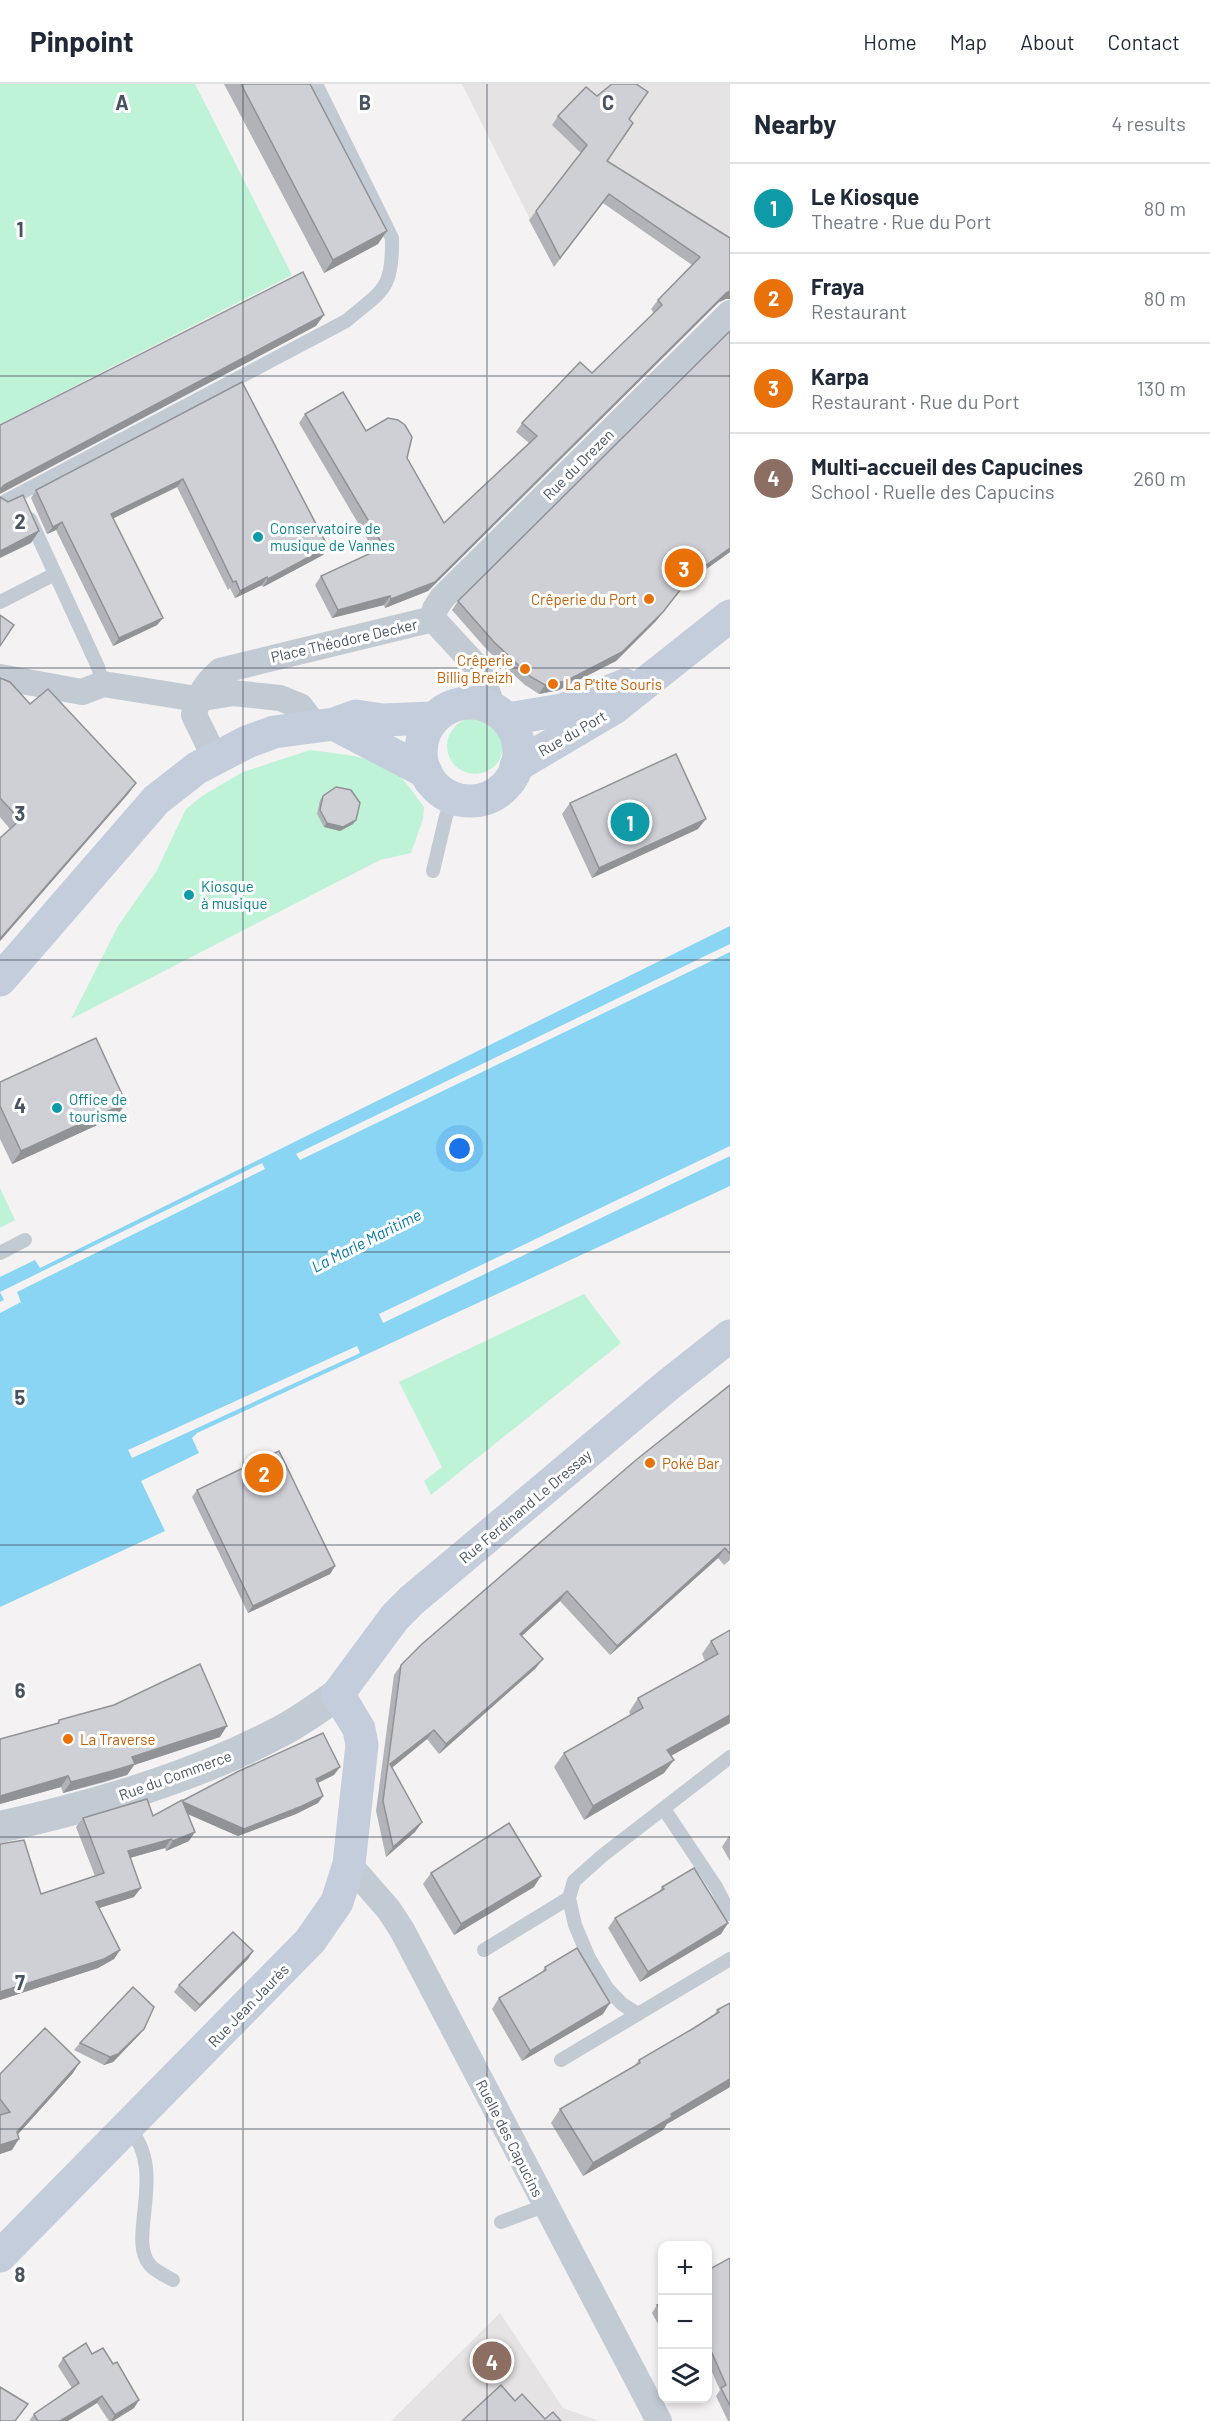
<!DOCTYPE html>
<html lang="en">
<head>
<meta charset="utf-8">
<style>
	:root { --surface:#fff; --page:#f6f6f7; --text:#1f2937; --muted:#747a83; --line:#e0e1e3; --accent:#0c60f4 }
	body { margin:0; font-family:Barlow,sans-serif; background:var(--page); color:var(--text) }
	.controls { position:absolute; right:18px; bottom:18px; display:grid; overflow:hidden; border-radius:12px; box-shadow:0 3px 9px #0003 }
	.controls button { width:54px; height:54px; display:grid; place-items:center; padding:0; border:0; border-bottom:2px solid var(--line); background:var(--surface); color:var(--text); font:30px sans-serif }
	.you { position:absolute; left:460px; top:1065px; width:21px; height:21px; margin:-15px; border:4px solid #fff; border-radius:50%; background:#1a73e8; box-shadow:0 0 0 9px #1a73e833 }
	.badge { display:grid; place-items:center; width:39px; height:39px; border-radius:50%; background:var(--accent); color:#fff; font-size:20px; font-weight:700 }
	.pin { position:absolute; translate:-50% -50%; border:3px solid #fff; box-shadow:0 2px 6px #0006 }
	.list { margin:0; padding:0; list-style:none }
	h2 { display:flex; justify-content:space-between; align-items:center; height:78px; margin:0; padding:0 24px; font-size:26px }
	h2 small { font-size:20px; font-weight:400; color:var(--muted) }
	.list li { display:grid; grid-template-columns:39px 1fr auto; gap:18px; align-items:center; box-sizing:border-box; height:90px; padding:0 24px; border-top:2px solid var(--line) }
	.list b { display:block; font-size:22px; white-space:nowrap }
	.list p { margin:0; font-size:20px; white-space:nowrap; color:var(--muted) }
	.list em { font-size:20px; font-style:normal; color:var(--muted) }
	.icon { flex:none; width:33px; height:33px; fill:none; stroke:currentColor; stroke-width:2; stroke-linecap:round; stroke-linejoin:round }
	.map { position:relative; flex:none; width:730px; height:2337px; overflow:hidden }
	header { display:flex; align-items:center; gap:36px; box-sizing:border-box; height:84px; padding:0 30px; background:var(--surface); border-bottom:2px solid var(--line) }
	header strong { font-size:28px }
	nav { display:flex; gap:33px; margin-inline-start:auto; font-size:21px }
	main { display:flex }
	aside { flex:1; background:var(--surface) }
	.map>svg:first-child { display:block }
	.education { fill:#e5e3e4 }
	.green { fill:#bff3d7 }
	.water { fill:#89d5f3 }
	.pier { fill:#f4f2f2 }
	.lines { fill:none; stroke-linecap:round; stroke-linejoin:round }
	.service { stroke:#c2cbd4; stroke-width:14 }
	.minor { stroke:#c2cbd4; stroke-width:26 }
	.tertiary { stroke:#c2cbd4; stroke-width:32 }
	.secondary { stroke:#c4cddb; stroke-width:33 }
	.wall { fill:#b1b3b8 }
	.shaded-wall { fill:#909296 }
	.building { fill:#ced0d6; stroke:#909296; stroke-width:1.5 }
	.grid { fill:none; stroke:#485361; stroke-width:1.5; stroke-opacity:0.55 }
	.culture-dot { fill:#0f9aa8; stroke:#fff; stroke-width:2 }
	.food-dot { fill:#e8710a; stroke:#fff; stroke-width:2 }
	.labels { text-anchor:middle; dominant-baseline:central; stroke-width:6; stroke-linejoin:round; paint-order:stroke }
	.street-label { font-size:15px; fill:#485361; stroke:#fff }
	.culture-label { font-size:15px; fill:#0d838f; stroke:#fff; text-anchor:start }
	.food-label { font-size:15px; fill:#c56008; stroke:#fff; text-anchor:start }
	.water-label { font-size:16px; font-style:italic; fill:#047aa9; stroke:#fff }
	.grid-label { font-size:20px; text-anchor:middle; font-weight:bold; fill:#485361; stroke:#fff; stroke-width:6; stroke-linejoin:round; paint-order:stroke }
</style>
</head>
<body>
<header>
<strong>Pinpoint</strong>
<nav><a>Home</a><a>Map</a><a>About</a><a>Contact</a></nav>
</header>
<main>
<div class="map">
<svg width="730" height="2337" viewBox="0 0 730 2337">
	<rect width="100%" height="100%" fill="#f4f2f2"/>
	<g class="education">
		<path d="M462,0H730V206L603,119L557,178L550,175Z"/>
		<path d="M500,2229L563,2324L599,2337H391Z"/>
	</g>
	<g class="green">
		<path d="M0,0H195L292,191L0,340Z"/>
		<circle cx="475" cy="662" r="28"/>
		<path d="M310,666C337,670 370,671 393,687C405,695 415,711 424,723L423,735L411,769L380,776L71,935L118,842L156,788L186,725L202,712L243,688Z"/>
		<path d="M0,1104L15,1136L0,1144Z"/>
		<path d="M584,1210L621,1259L431,1411L424,1397L442,1383L399,1298Z"/>
	</g>
	<path class="water" d="M730,842V1102L197,1349L192,1354L199,1369L141,1397L165,1447L0,1523V1193L35,1176L40,1184Z"/>
	<g class="pier">
		<path d="M730,860V868L300,1076L296,1070Z"/>
		<path d="M730,1062V1072L383,1239L379,1230Z"/>
		<path d="M262,1079L265,1085L17,1208L21,1218L0,1229V1218L4,1216L0,1208Z"/>
		<path d="M357,1262L360,1269L132,1374L128,1366Z"/>
	</g>
	<g class="lines">
		<g class="service">
			<path d="M0,420L346,237C383,206 393,206 392,154L316,0"/>
			<path d="M30,435L98,583L103,600"/>
			<path d="M0,518L55,490"/>
			<path d="M433,787L446,732L453,714"/>
			<path d="M0,1169L25,1156"/>
			<path d="M664,1725L716,1803L730,1830"/>
			<path d="M484,1866L569,1814"/>
			<path d="M638,1930L622,1920L607,1904L589,1874L575,1841L569,1814L574,1797L602,1772L730,1673"/>
			<path d="M561,1976L730,1875"/>
			<path d="M128,2043C169,2087 126,2154 150,2181C155,2187 166,2192 173,2196"/>
			<path d="M501,2138L544,2122"/>
		</g>
		<g class="minor">
			<path d="M433,535L435,525L442,514L730,229"/>
			<path d="M0,593L82,608L103,600L197,615L233,609L280,614L300,622L316,643"/>
			<path d="M215,674L194,631C198,612 205,600 220,587L433,535L479,585L493,624"/>
			<path d="M349,1780L389,1826L402,1846L659,2337"/>
		</g>
		<path class="tertiary" d="M0,1743C98,1721 196,1693 285,1645C303,1635 321,1622 338,1610"/>
		<g class="secondary">
			<circle cx="470" cy="668" r="49"/>
			<path d="M508,635L562,626L625,601"/>
			<path d="M334,640L426,688"/>
			<path d="M516,682L614,624L730,532"/>
			<path d="M0,896L156,716L197,684L247,658L274,648L334,640L356,632L383,636L434,634"/>
			<path d="M0,2172L310,1857L337,1818L349,1780L362,1661L359,1645L338,1610L395,1533L412,1516L668,1301L730,1252"/>
		</g>
	</g>
	<g class="wall">
		<path d="M224,0H310L378,160L324,189Z"/>
		<path d="M597,12L629,35L607,77L730,154L726,215L719,218L428,507L385,524L384,521L332,534L315,501L321,492L375,468L299,339L305,330L366,347L407,374L444,439L529,359L516,348L522,339L592,289L654,229L651,225L658,216L692,181L603,119L554,183L529,136L581,69L552,41L558,32Z"/>
		<path d="M730,247V468L684,501L656,537L616,577L559,606L539,610L525,601L488,567L452,526L458,517Z"/>
		<path d="M242,298L328,463L323,471L263,503L262,501L235,514L230,504L228,506L177,403L113,434L163,534L157,541L113,562L56,446L47,450L31,414L36,406Z"/>
		<path d="M0,594L30,620L136,699L128,710L0,857V754L10,745L0,733Z"/>
		<path d="M323,712L356,736L353,740L340,747L324,743L317,730L320,716Z"/>
		<path d="M570,719L698,745L592,794L562,730Z"/>
		<path d="M0,998L117,1032L12,1080L0,1055Z"/>
		<path d="M730,1301V1476L724,1481L718,1474L610,1571L560,1517L522,1552L536,1584L439,1670L427,1655L392,1683L422,1738L415,1748L386,1773L376,1727L394,1591L401,1581Z"/>
		<path d="M197,1406L335,1482L330,1490L248,1529L192,1413Z"/>
		<path d="M730,1546V1639L671,1672L664,1689L584,1736L554,1683L564,1669L631,1631L629,1628L638,1614L705,1577L702,1570L711,1557Z"/>
		<path d="M59,1636L220,1653L134,1681L127,1691L105,1698L63,1709L61,1703L0,1720V1655L57,1639Z"/>
		<path d="M334,1691L318,1699L323,1712L318,1719L296,1730L238,1752L188,1730L189,1757L166,1767L165,1764L130,1774L134,1813L99,1824L120,1866L114,1875L98,1884L0,1916V1760L41,1810L95,1792L76,1743L83,1734L153,1732L182,1717Z"/>
		<path d="M729,1752H730V1777L722,1763Z"/>
		<path d="M431,1789L534,1803L454,1851L423,1800Z"/>
		<path d="M662,1803L728,1839L721,1850L640,1898L608,1844L615,1834L659,1808Z"/>
		<path d="M253,1867L248,1875L195,1928L174,1908L179,1901Z"/>
		<path d="M545,1883L603,1930L522,1977L492,1925L499,1914L541,1890Z"/>
		<path d="M730,1919V2003L667,2040L663,2046L583,2092L551,2039L560,2025L635,1981L639,1976L694,1944L714,1932L717,1926Z"/>
		<path d="M144,1945L138,1952L113,1978L104,1981L74,1966L80,1959Z"/>
		<path d="M73,1989L18,2050L12,2066L0,2070V1990Z"/>
		<path d="M730,2174V2337H728L716,2312L720,2306L708,2279V2186Z"/>
		<path d="M663,2219V2249L652,2229L657,2221Z"/>
		<path d="M92,2270L113,2280L139,2316L134,2324L113,2337H109L97,2319L68,2337H29L34,2330L72,2304L58,2282L63,2274Z"/>
	</g>
	<g class="shaded-wall">
		<path d="M387,147L378,160L324,189L333,176Z"/>
		<path d="M730,207V215H726L719,218L428,507L385,524L391,515L726,209Z"/>
		<path d="M324,231L316,242L0,410V406L4,401Z"/>
		<path d="M183,395L177,403L106,438L111,430Z"/>
		<path d="M62,438L56,446L47,450L53,443Z"/>
		<path d="M39,447L31,459L0,474V467Z"/>
		<path d="M328,463L323,471L263,503L268,495Z"/>
		<path d="M730,464V468L684,501L656,537L616,577L559,606L539,610L545,601L691,492Z"/>
		<path d="M267,493L262,501L235,514L240,507Z"/>
		<path d="M390,512L384,521L332,534L338,526Z"/>
		<path d="M163,534L157,541L113,562L119,554Z"/>
		<path d="M136,699L128,710L0,857V855Z"/>
		<path d="M706,735L698,745L592,794L599,784Z"/>
		<path d="M356,736L353,740L340,747L324,743L327,739Z"/>
		<path d="M126,1019L117,1032L12,1080L21,1067Z"/>
		<path d="M725,1464L718,1474L610,1571L617,1562Z"/>
		<path d="M335,1482L330,1490L248,1529L253,1522Z"/>
		<path d="M567,1507L560,1517L513,1560L520,1550Z"/>
		<path d="M543,1575L536,1584L439,1670L446,1660Z"/>
		<path d="M730,1631V1639L658,1679L667,1666Z"/>
		<path d="M227,1642L220,1653L134,1681L127,1691L63,1709L71,1698L132,1673Z"/>
		<path d="M434,1646L427,1655L387,1688L390,1680Z"/>
		<path d="M674,1676L664,1689L584,1736L593,1722Z"/>
		<path d="M340,1683L334,1691L311,1702L316,1695Z"/>
		<path d="M68,1692L61,1703L0,1720V1712Z"/>
		<path d="M323,1712L318,1719L296,1730L238,1752L176,1725L181,1718Z"/>
		<path d="M422,1738L415,1748L386,1773L393,1763Z"/>
		<path d="M195,1748L189,1757L166,1767L173,1757Z"/>
		<path d="M171,1755L165,1764L122,1776L128,1767Z"/>
		<path d="M541,1792L534,1803L454,1851L461,1840Z"/>
		<path d="M141,1804L134,1813L90,1827L96,1818Z"/>
		<path d="M728,1839L721,1850L640,1898L648,1888Z"/>
		<path d="M120,1866L114,1875L98,1884L0,1916V1908Z"/>
		<path d="M253,1867L248,1875L195,1928L200,1921Z"/>
		<path d="M610,1919L603,1930L522,1977L530,1967Z"/>
		<path d="M144,1945L138,1952L113,1978L104,1981L110,1973Z"/>
		<path d="M80,1978L73,1989L11,2058L19,2055L12,2066L0,2070V2061L17,2048Z"/>
		<path d="M730,1995V2003L667,2040L663,2046L583,2092L593,2079L671,2030Z"/>
		<path d="M102,2312L97,2319L68,2337H60Z"/>
		<path d="M139,2316L134,2324L113,2337H111L115,2331Z"/>
	</g>
	<g class="building">
		<path d="M241,0H310L387,147L333,176Z"/>
		<path d="M612,0H636L648,8L629,35L633,39L607,77L730,154V207L726,209L435,498L391,515L390,512L338,526L321,492L384,463L305,330L343,308L366,347L388,334L398,336L405,341L412,353L407,374L444,439L537,352L522,339L580,278L592,289L662,221L658,216L700,173L609,110L560,174L536,127L587,61L558,32L586,3L597,12Z"/>
		<path d="M303,188L324,231L4,401L0,406V341Z"/>
		<path d="M730,247V464L691,492L663,528L622,568L566,597L545,601L531,593L494,558L458,517Z"/>
		<path d="M242,298L328,463L268,495L267,493L240,507L236,497L233,498L183,395L111,430L163,534L119,554L62,438L53,443L36,406Z"/>
		<path d="M23,411L39,447L0,467V413L8,418Z"/>
		<path d="M0,531L14,541L0,562Z"/>
		<path d="M0,594L10,598L30,620L48,605L136,699L0,855V754L20,736L0,714Z"/>
		<path d="M676,670L706,735L599,784L570,719Z"/>
		<path d="M336,703L351,706L360,719L356,736L343,743L327,739L320,726L323,712Z"/>
		<path d="M96,954L126,1019L21,1067L0,1022V998Z"/>
		<path d="M730,1301V1470L725,1464L617,1562L567,1507L520,1550L543,1575L446,1660L434,1646L390,1680L422,1738L393,1763L383,1717L401,1581L422,1560L636,1376Z"/>
		<path d="M279,1367L335,1482L253,1522L197,1406Z"/>
		<path d="M730,1546V1631L667,1666L674,1676L593,1722L564,1669L643,1624L638,1614L718,1570L711,1557Z"/>
		<path d="M200,1580L227,1642L132,1673L135,1680L112,1687L71,1698L68,1692L0,1712V1655L59,1639V1636L114,1621Z"/>
		<path d="M323,1649L340,1683L316,1695L323,1712L302,1722L244,1745L183,1718L182,1717L239,1687Z"/>
		<path d="M147,1715L153,1732L182,1716L195,1748L173,1757L171,1755L128,1767L141,1804L96,1818L120,1866L104,1875L0,1908V1760L24,1756L41,1810L104,1789L83,1734Z"/>
		<path d="M509,1739L541,1792L461,1840L431,1789Z"/>
		<path d="M694,1784L728,1839L648,1888L615,1834L664,1805L662,1803Z"/>
		<path d="M233,1848L253,1867L200,1921L179,1901Z"/>
		<path d="M577,1864L610,1919L530,1967L499,1914L546,1886L545,1883Z"/>
		<path d="M133,1903L154,1923L144,1945L118,1970L110,1973L80,1959Z"/>
		<path d="M730,1919V1995L671,2030L672,2033L593,2079L560,2025L640,1979L639,1976L694,1944L719,1928L717,1926Z"/>
		<path d="M45,1944L80,1978L17,2048L19,2055L0,2061V2031L10,2028L0,2015V1990Z"/>
		<path d="M730,2174V2322L721,2304L726,2301L708,2260V2186Z"/>
		<path d="M663,2219V2231L657,2221Z"/>
		<path d="M86,2259L92,2270L103,2264L113,2280L117,2278L139,2316L115,2331L102,2312L60,2337H38L34,2330L79,2299L63,2274Z"/>
		<path d="M501,2301L515,2317L522,2310L545,2335L553,2328L561,2337H462Z"/>
		<path d="M0,2303L28,2320L15,2337H0Z"/>
	</g>
	<path class="grid" d="M243,0V2337M487,0V2337M0,292H730M0,584H730M0,876H730M0,1168H730M0,1461H730M0,1753H730M0,2045H730"/>
	<g class="culture-dot">
		<circle cx="258" cy="453" r="6"/>
		<circle cx="189" cy="811" r="6"/>
		<circle cx="57" cy="1024" r="6"/>
	</g>
	<g class="food-dot">
		<circle cx="649" cy="515" r="6"/>
		<circle cx="525" cy="585" r="6"/>
		<circle cx="553" cy="600" r="6"/>
		<circle cx="650" cy="1379" r="6"/>
		<circle cx="68" cy="1655" r="6"/>
	</g>
	<g class="labels">
		<g class="street-label">
			<text transform="translate(578 380) rotate(-45)">Rue du Drezen</text>
			<text transform="translate(344 556) rotate(-13)">Place Théodore Decker</text>
			<text transform="translate(572 649) rotate(-30)">Rue du Port</text>
			<text transform="translate(525 1422) rotate(-40)">Rue Ferdinand Le Dressay</text>
			<text transform="translate(175 1691) rotate(-20)">Rue du Commerce</text>
			<text transform="translate(248 1921) rotate(-46)">Rue Jean Jaurès</text>
			<text transform="translate(510 2054) rotate(63)">Ruelle des Capucins</text>
		</g>
		<g class="culture-label">
			<text x="270" y="444">Conservatoire de<tspan x="270" dy="17">musique de Vannes</tspan></text>
			<text x="201" y="802">Kiosque<tspan x="201" dy="17">à musique</tspan></text>
			<text x="69" y="1015">Office de<tspan x="69" dy="17">tourisme</tspan></text>
		</g>
		<g class="food-label">
			<text x="637" y="515" text-anchor="end">Crêperie du Port</text>
			<text x="513" y="576" text-anchor="end">Crêperie<tspan x="513" dy="17">Billig Breizh</tspan></text>
			<text x="565" y="600">La P'tite Souris</text>
			<text x="662" y="1379">Poké Bar</text>
			<text x="80" y="1655">La Traverse</text>
		</g>
		<g class="water-label">
			<text transform="translate(366 1156) rotate(-27)">La Marle Maritime</text>
		</g>
	</g>
	<g class="grid-label">
		<text x="122" y="26">A</text>
		<text x="365" y="26">B</text>
		<text x="608" y="26">C</text>
		<text x="20" y="153">1</text>
		<text x="20" y="445">2</text>
		<text x="20" y="737">3</text>
		<text x="20" y="1029">4</text>
		<text x="20" y="1321">5</text>
		<text x="20" y="1614">6</text>
		<text x="20" y="1906">7</text>
		<text x="20" y="2198">8</text>
	</g>
</svg>
<div class="controls">
<button>+</button>
<button>−</button>
<button><svg class="icon" aria-label="layers" viewBox="0 0 24 24"><path d="M12 4l9 5-9 5-9-5zM3 14l9 5 9-5"/></svg></button>
</div>
<div class="you"></div>
<div class="pin badge" style="left:630px;top:738px;background:#0f9aa8">1</div>
<div class="pin badge" style="left:264px;top:1389px;background:#e8710a">2</div>
<div class="pin badge" style="left:684px;top:484px;background:#e8710a">3</div>
<div class="pin badge" style="left:492px;top:2277px;background:#8d6e63">4</div>
</div>
<aside>
<h2>Nearby<small>4 results</small></h2>
<ul class="list">
<li><span class="badge" style="background:#0f9aa8">1</span><div><b>Le Kiosque</b><p>Theatre · Rue du Port</p></div><em>80 m</em></li>
<li><span class="badge" style="background:#e8710a">2</span><div><b>Fraya</b><p>Restaurant</p></div><em>80 m</em></li>
<li><span class="badge" style="background:#e8710a">3</span><div><b>Karpa</b><p>Restaurant · Rue du Port</p></div><em>130 m</em></li>
<li><span class="badge" style="background:#8d6e63">4</span><div><b>Multi-accueil des Capucines</b><p>School · Ruelle des Capucins</p></div><em>260 m</em></li>
</ul>
</aside>
</main>
</body>
</html>
